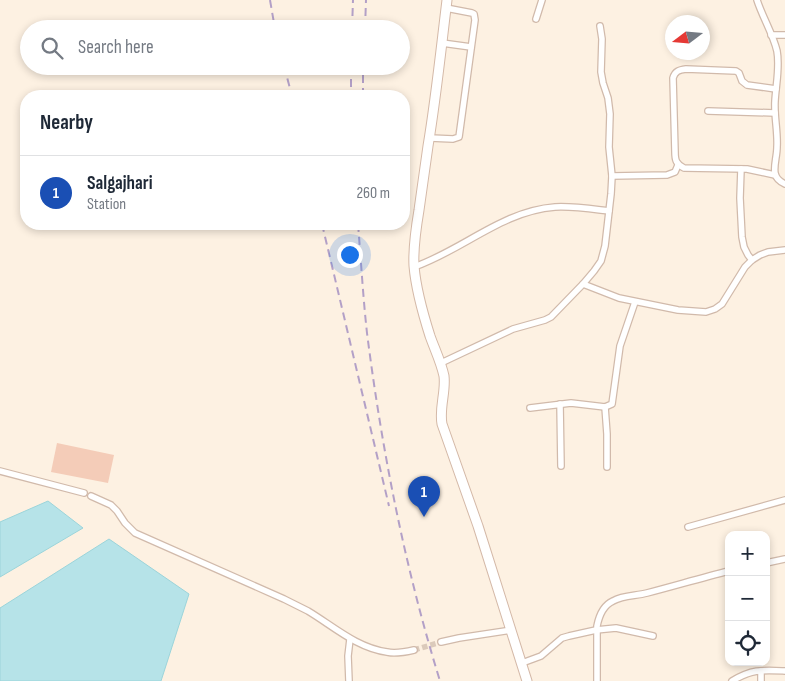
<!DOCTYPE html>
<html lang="en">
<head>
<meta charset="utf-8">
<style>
	:root { --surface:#fff; --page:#f2f2f3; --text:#1f2937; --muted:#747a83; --line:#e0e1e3; --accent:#ea580c }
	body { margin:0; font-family:"Sofia Sans Condensed",sans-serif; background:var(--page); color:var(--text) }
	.controls { position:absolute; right:15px; bottom:15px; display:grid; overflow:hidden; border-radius:10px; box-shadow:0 2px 8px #0003 }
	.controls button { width:45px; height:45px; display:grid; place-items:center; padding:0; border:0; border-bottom:1px solid var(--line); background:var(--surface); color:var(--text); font:25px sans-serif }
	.compass { position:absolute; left:665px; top:15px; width:45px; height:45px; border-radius:50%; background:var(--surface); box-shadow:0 2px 8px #0003; rotate:254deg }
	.you { position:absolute; left:349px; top:254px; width:18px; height:18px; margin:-12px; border:4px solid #fff; border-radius:50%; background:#1a73e8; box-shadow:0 0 0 8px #1a73e833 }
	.badge { display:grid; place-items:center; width:32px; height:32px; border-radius:50%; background:var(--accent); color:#fff; font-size:16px; font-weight:700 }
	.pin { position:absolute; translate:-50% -41px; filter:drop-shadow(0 1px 2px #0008) }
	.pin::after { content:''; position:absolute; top:26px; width:18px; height:15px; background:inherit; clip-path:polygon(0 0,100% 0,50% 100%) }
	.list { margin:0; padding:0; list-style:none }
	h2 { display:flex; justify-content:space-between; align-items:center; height:65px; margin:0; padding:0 20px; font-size:21px }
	h2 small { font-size:16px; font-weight:400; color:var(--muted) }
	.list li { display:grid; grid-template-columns:32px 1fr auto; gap:15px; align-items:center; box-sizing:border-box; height:75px; padding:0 20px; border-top:1px solid var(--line) }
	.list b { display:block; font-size:19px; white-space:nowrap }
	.list p { margin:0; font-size:16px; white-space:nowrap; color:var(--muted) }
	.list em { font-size:16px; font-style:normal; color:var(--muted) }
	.icon { flex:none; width:28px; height:28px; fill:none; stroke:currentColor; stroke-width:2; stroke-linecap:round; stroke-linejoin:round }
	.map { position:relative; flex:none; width:785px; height:681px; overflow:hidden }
	.search { position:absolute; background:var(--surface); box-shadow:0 2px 8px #0003; left:20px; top:20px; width:390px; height:55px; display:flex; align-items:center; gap:12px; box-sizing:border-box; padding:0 18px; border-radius:28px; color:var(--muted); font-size:19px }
	.panel { position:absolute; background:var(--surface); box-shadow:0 2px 8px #0003; left:20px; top:90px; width:390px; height:140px; border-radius:20px }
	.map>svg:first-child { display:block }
	.water { fill:#b6e3e8; stroke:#9bd4da }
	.building { fill:#f4ccb8 }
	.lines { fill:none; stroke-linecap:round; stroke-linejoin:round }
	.minor-tunnel { stroke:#dbcabb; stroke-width:5.5; stroke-dasharray:5.5 3; stroke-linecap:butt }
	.minor-casing { stroke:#d1baab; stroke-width:8 }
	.secondary-casing { stroke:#d4b9a8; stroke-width:11 }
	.minor { stroke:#fff; stroke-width:5.5 }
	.secondary { stroke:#fff; stroke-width:9 }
	.rail { stroke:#b3a0c7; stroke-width:2; stroke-dasharray:8 5; stroke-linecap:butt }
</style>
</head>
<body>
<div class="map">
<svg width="785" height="681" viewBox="0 0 785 681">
	<rect width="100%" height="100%" fill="#fdf1e2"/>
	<g class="water">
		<path d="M48,501L83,528L0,577V522Z"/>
		<path d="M109,539L189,594L161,681H0V608Z"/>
	</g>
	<path class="building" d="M57,443L114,455L108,483L51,472Z"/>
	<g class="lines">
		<path class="minor-tunnel" d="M414,650L441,642"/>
		<defs>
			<g id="minor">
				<path d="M757,0C762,16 773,34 777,51C780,67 776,84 775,101C774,116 778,132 777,147C777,162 768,177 785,184"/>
				<path d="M536,19L542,0"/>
				<path d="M771,35H785"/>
				<path d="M442,43L471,47"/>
				<path d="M708,111L775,113"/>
				<path d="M430,138L453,139L459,137L475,20L474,14L472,13L446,8"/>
				<path d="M741,169L740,198L742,237L744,247L748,255L752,260"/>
				<path d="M775,175L747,169L684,168C676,164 675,160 675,152L673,78C675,71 679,70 686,69L736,71L739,73L742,81L747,85L776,89"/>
				<path d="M612,176L667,175L675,172L678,165"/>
				<path d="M414,267C463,250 502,211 555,207C573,206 592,209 609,211"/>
				<path d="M583,284L594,271L601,261L605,246L611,194L612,176L609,147L610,114L608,98L603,83L601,72L602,39L600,26"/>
				<path d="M441,363L513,329L545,320L551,317L583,284L619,298L678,310L706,312L715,309L722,304L745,267L752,260L760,255L768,252L785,250"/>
				<path d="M560,404L561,466"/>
				<path d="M605,407L607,434V467"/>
				<path d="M530,408L571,403L605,407L612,404L620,346L635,302"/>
				<path d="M0,471L84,493"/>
				<path d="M91,496L111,505L117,511L125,523L135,533L284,599C292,603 300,607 308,611C333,626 357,648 387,652C396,654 405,652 414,650"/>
				<path d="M688,527L785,500"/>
				<path d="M766,563L785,559"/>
				<path d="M441,642L459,638L512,630"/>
				<path d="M522,663L541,656L562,638L569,636L596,630L616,628L653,636"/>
				<path d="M761,671V681"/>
				<path d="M349,681L348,656L350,639"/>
				<path d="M597,681V626C599,616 604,605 613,601C623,595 636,596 647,593C674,586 701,578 729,571"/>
				<path d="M732,681C752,669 762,670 785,671"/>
			</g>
			<path id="secondary" d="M447,0C441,49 436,98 428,146C425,168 422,189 419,210C416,228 413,248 414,266C416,290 423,314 430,336C435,350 441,362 444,376C446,392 439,408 442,424L478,526L527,681"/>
		</defs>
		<use href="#minor" class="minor-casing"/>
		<use href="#secondary" class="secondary-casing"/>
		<use href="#minor" class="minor"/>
		<use href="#secondary" class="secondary"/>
		<g class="rail">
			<path d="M270,0L275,29"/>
			<path d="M352,29L353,0"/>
			<path d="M365,29L366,0"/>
			<path d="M284,66L292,96"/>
			<path d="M351,66V96"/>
			<path d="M363,96V66"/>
			<path d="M322,224L389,506"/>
			<path d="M358,224C361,260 363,297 367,333C382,451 405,568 440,681"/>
		</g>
	</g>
</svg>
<div class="controls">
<button>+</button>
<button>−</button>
<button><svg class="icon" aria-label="locate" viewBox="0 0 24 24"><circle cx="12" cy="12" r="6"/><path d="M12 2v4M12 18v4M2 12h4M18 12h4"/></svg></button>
</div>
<svg class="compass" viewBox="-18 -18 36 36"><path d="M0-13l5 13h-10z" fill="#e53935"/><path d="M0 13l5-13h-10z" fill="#747a83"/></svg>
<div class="you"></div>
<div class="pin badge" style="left:424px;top:517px;background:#1a4fb4">1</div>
<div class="search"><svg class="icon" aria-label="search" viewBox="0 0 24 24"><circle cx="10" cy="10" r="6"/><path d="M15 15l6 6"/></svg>Search here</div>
<section class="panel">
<h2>Nearby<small></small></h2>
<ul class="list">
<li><span class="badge" style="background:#1a4fb4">1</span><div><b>Salgajhari</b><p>Station</p></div><em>260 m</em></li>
</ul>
</section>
</div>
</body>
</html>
